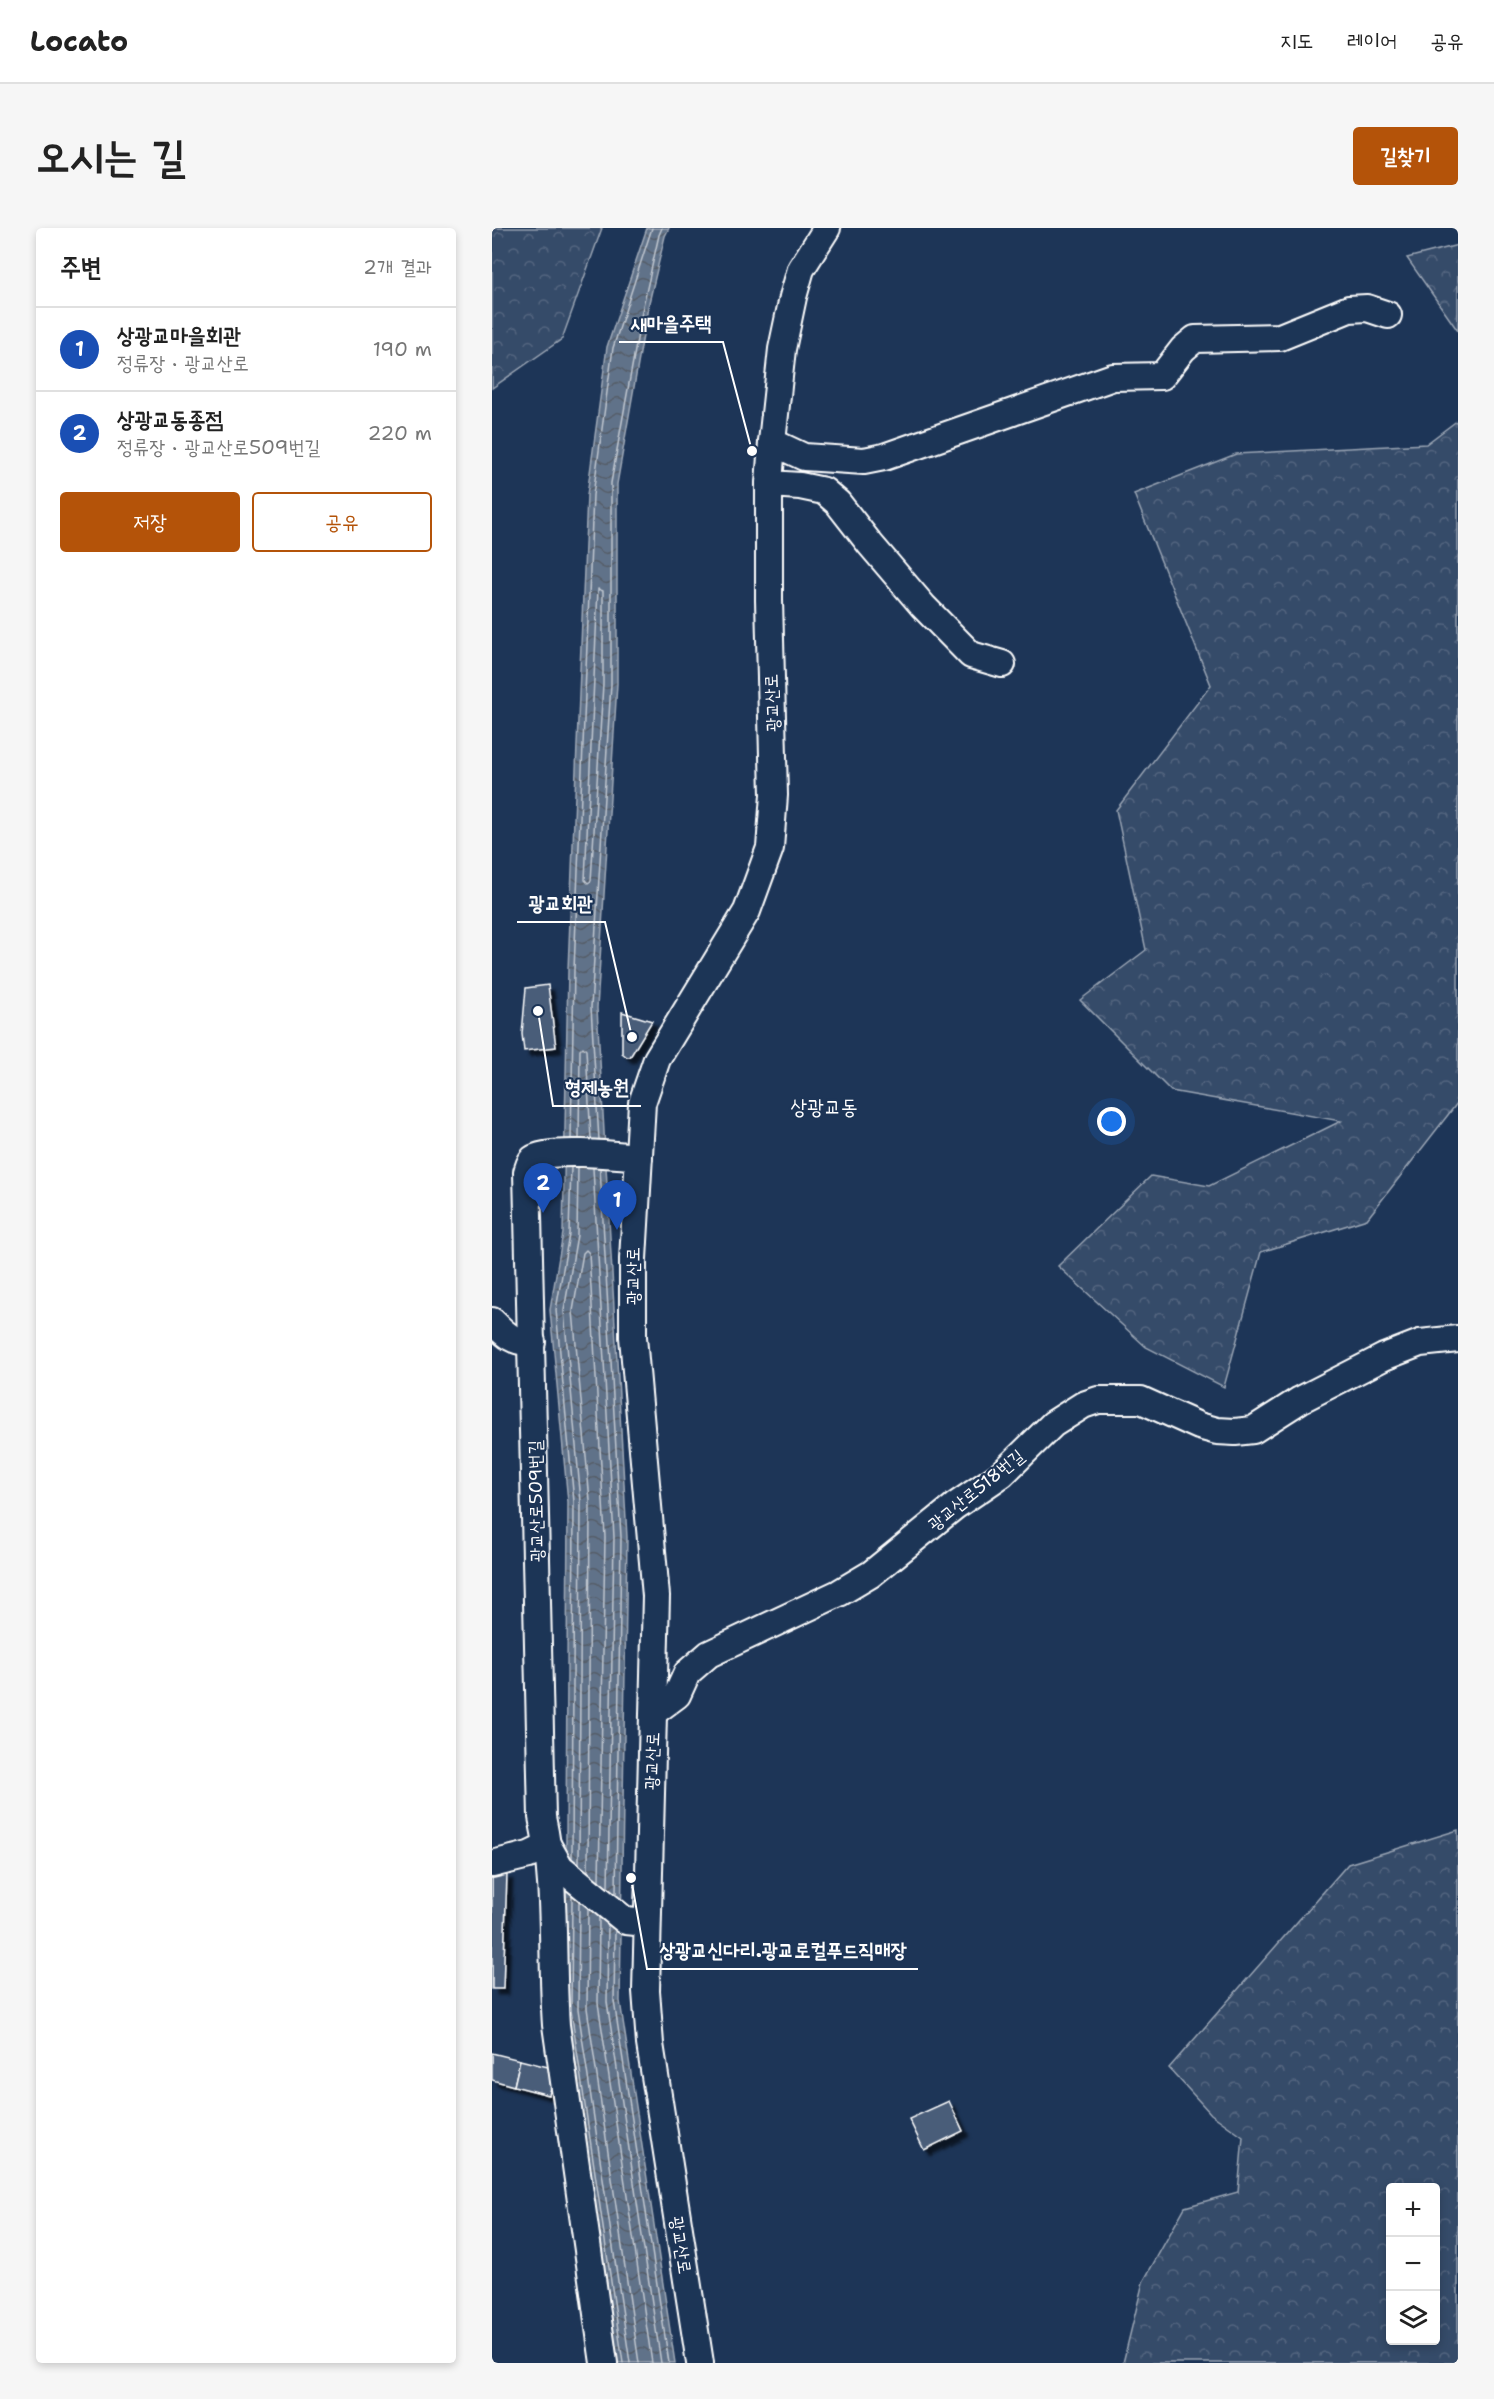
<!DOCTYPE html>
<html lang="ko">
<head>
<meta charset="utf-8">
<style>
	:root { --surface:#fff; --page:#f6f6f6; --text:#222; --muted:#767676; --line:#e0e0e0; --accent:#b45309 }
	body { margin:0; font-family:"Shantell Sans","Poor Story",sans-serif; background:var(--page); color:var(--text) }
	.controls { position:absolute; right:18px; bottom:18px; display:grid; overflow:hidden; border-radius:6px; box-shadow:0 3px 9px #0003 }
	.controls button { width:54px; height:54px; display:grid; place-items:center; padding:0; border:0; border-bottom:2px solid var(--line); background:var(--surface); color:var(--text); font:30px sans-serif }
	.you { position:absolute; left:620px; top:894px; width:21px; height:21px; margin:-15px; border:4px solid #fff; border-radius:50%; background:#1a73e8; box-shadow:0 0 0 9px #1a73e833 }
	.badge { display:grid; place-items:center; width:39px; height:39px; border-radius:50%; background:var(--accent); color:#fff; font-size:20px; font-weight:700 }
	.pin { position:absolute; translate:-50% -50px; filter:drop-shadow(0 2px 3px #0008) }
	.pin::after { content:''; position:absolute; top:32px; width:21px; height:18px; background:inherit; clip-path:polygon(0 0,100% 0,50% 100%) }
	.list { margin:0; padding:0; list-style:none }
	h2 { display:flex; justify-content:space-between; align-items:center; height:78px; margin:0; padding:0 24px; font-size:26px }
	h2 small { font-size:20px; font-weight:400; color:var(--muted) }
	.list li { display:grid; grid-template-columns:39px 1fr auto; gap:18px; align-items:center; box-sizing:border-box; height:84px; padding:0 24px; border-top:2px solid var(--line) }
	.list b { display:block; font-size:22px; white-space:nowrap }
	.list p { margin:0; font-size:20px; white-space:nowrap; color:var(--muted) }
	.list em { font-size:20px; font-style:normal; color:var(--muted) }
	.actions { display:flex; gap:12px; padding:18px 24px }
	.actions a { flex:1; padding:14px 0; border:2px solid var(--accent); border-radius:6px; text-align:center; font-size:21px; color:var(--accent) }
	.actions .main { background:var(--accent); color:#fff }
	.icon { flex:none; width:33px; height:33px; fill:none; stroke:currentColor; stroke-width:2; stroke-linecap:round; stroke-linejoin:round }
	.map { position:relative; flex:none; width:966px; height:2135px; overflow:hidden; border-radius:6px }
	header { display:flex; align-items:center; gap:36px; box-sizing:border-box; height:84px; padding:0 30px; background:var(--surface); border-bottom:2px solid var(--line) }
	header strong { font-size:28px }
	nav { display:flex; gap:33px; margin-inline-start:auto; font-size:21px }
	.intro { display:flex; align-items:center; justify-content:space-between; box-sizing:border-box; height:144px; padding:0 36px }
	h1 { margin:0; font-size:42px }
	.button { padding:15px 27px; border-radius:6px; background:var(--accent); color:#fff; font-size:21px; font-weight:700 }
	main { display:flex; gap:36px; padding:0 36px }
	aside { flex:1; background:var(--surface); border-radius:6px; box-shadow:0 3px 9px #0003 }
	.map>svg:first-child { display:block }
	.forest { fill:url(#forest-crowns); stroke:#9aa5b4; stroke-width:1.5; fill-rule:evenodd }
	.water { fill:url(#water-waves); stroke:#a0aab8; stroke-width:1.5 }
	.lines { fill:none; stroke-linecap:round; stroke-linejoin:round }
	.shore { stroke:#c0c7d0; stroke-width:1.5 }
	.building { fill:#4a5d79; stroke:#fff; stroke-width:1.5; filter:url(#shadow) }
	.minor-casing { stroke:#fff; stroke-width:30 }
	.minor { stroke:#1d3557; stroke-width:26 }
	.labels { text-anchor:middle; dominant-baseline:central; stroke-width:4.5; stroke-linejoin:round; paint-order:stroke }
	.street-label { font-size:18px; fill:#fff; stroke:#1d3557 }
	.quarter-label { font-size:21px; fill:#fff; stroke:#1d3557 }
	.leader { fill:none; stroke:#fff; stroke-width:2 }
	.callout-dot { fill:#fff; stroke:#1d3557; stroke-width:2 }
	.callout-label { font-size:20px; text-anchor:middle; font-weight:bold; fill:#fff; stroke:#1d3557; stroke-width:4.5; stroke-linejoin:round; paint-order:stroke }
</style>
</head>
<body>
<header>
<strong>Locato</strong>
<nav><a>지도</a><a>레이어</a><a>공유</a></nav>
</header>
<div class="intro"><h1>오시는 길</h1><a class="button">길찾기</a></div>
<main>
<aside>
<h2>주변<small>2개 결과</small></h2>
<ul class="list">
<li><span class="badge" style="background:#1a4fb4">1</span><div><b>상광교마을회관</b><p>정류장 · 광교산로</p></div><em>190 m</em></li>
<li><span class="badge" style="background:#1a4fb4">2</span><div><b>상광교동종점</b><p>정류장 · 광교산로509번길</p></div><em>220 m</em></li>
</ul>
<div class="actions"><a class="main">저장</a><a>공유</a></div>
</aside>
<div class="map">
<svg width="966" height="2135" viewBox="0 0 966 2135">
	<defs>
		<pattern id="forest-crowns" width="20" height="18" patternUnits="userSpaceOnUse" patternTransform="scale(1.5)"><rect width="20" height="18" fill="#364b69"/><path d="M2 6a3 3 0 1 1 6 0M12 15a3 3 0 1 1 6 0" fill="none" stroke="#546680"/></pattern>
		<pattern id="water-waves" width="16" height="10" patternUnits="userSpaceOnUse" patternTransform="scale(1.5)"><rect width="16" height="10" fill="#617289"/><path d="M0 5q4-4 8 0t8 0" fill="none" stroke="#555d67"/></pattern>
		<filter id="shadow"><feDropShadow dx="5.5" dy="5.5" stdDeviation="1.5" flood-color="#0009"/></filter>
	</defs>
	<rect width="100%" height="100%" fill="#1d3557"/>
	<filter id="ink" filterUnits="userSpaceOnUse"><feTurbulence type="fractalNoise" baseFrequency=".0167" numOctaves="2"/><feDisplacementMap in="SourceGraphic" scale="12" xChannelSelector="R" yChannelSelector="G"/><feConvolveMatrix kernelMatrix="1 2 1 2 8 2 1 2 1" color-interpolation-filters="sRGB"/></filter>
	<g filter="url(#ink)">
		<g class="forest">
			<path d="M0,0H110L70,111L0,160Z"/>
			<path d="M966,17V103L915,30Z"/>
			<path d="M966,192V874L875,991L769,1024L732,1159L654,1119L566,1038L659,948L717,958L849,893L679,863L588,772L654,722L624,582L719,457L642,266L744,226L934,216Z"/>
			<path d="M966,1602V2135H631L651,2054L693,1979L746,1964L751,1909L719,1886L677,1840L856,1636ZM898,1960H944V2112H898Z"/>
		</g>
		<path class="water" d="M155,0H177L173,8L156,79L125,256V456L105,780L135,1309L128,1773L183,2135H125L73,1782L76,1274L58,1082L71,1005L76,742L95,267L115,119Z"/>
		<g class="lines">
			<g class="shore">
				<path d="M106,361L111,363V456L99,653L96,655L93,652Z"/>
				<path d="M79,911L82,742L101,267L121,120L160,0"/>
				<path d="M87,911L88,822L91,819L94,822L99,911"/>
				<path d="M107,912L99,779L119,456V255L151,78L167,7L170,0"/>
				<path d="M79,939L77,1006L64,1082L82,1274L80,1630"/>
				<path d="M86,939L85,1007L72,1083L89,1274L87,1636"/>
				<path d="M101,940L122,1309L116,1660"/>
				<path d="M108,940L129,1309L124,1666"/>
				<path d="M96,1644L98,1273L81,1083L91,1025L94,1022L97,1025L113,1309L107,1653"/>
				<path d="M80,1667L79,1782L131,2135"/>
				<path d="M87,1673L86,1781L138,2135"/>
				<path d="M96,1680L95,1780L147,2135"/>
				<path d="M107,1689L106,1775L160,2135"/>
				<path d="M116,1696L115,1774L169,2135"/>
				<path d="M123,1703L122,1773L177,2135"/>
			</g>
		</g>
		<g class="building">
			<path d="M56,757L64,819L32,823L30,806L34,760Z"/>
			<path d="M130,784L160,793L138,829H135L130,825Z"/>
			<path d="M15,1646L11,1761H0V1650Z"/>
			<path d="M0,1825L28,1832L22,1858L0,1852Z"/>
			<path d="M28,1832L64,1841L57,1867L22,1858Z"/>
			<path d="M457,1873L471,1903L432,1922L417,1891Z"/>
		</g>
		<g class="lines">
			<defs>
				<g id="minor">
					<path d="M280,214L312,229L372,233L392,229L621,149L670,148L691,121L703,111L788,109L857,81L875,80L896,87"/>
					<path d="M277,256L308,258L332,263L346,275L378,316L431,378L479,427L510,436"/>
					<path d="M0,1093C13,1106 21,1115 40,1114"/>
					<path d="M162,1484L185,1467L195,1445L217,1426L347,1365L379,1346L463,1278L510,1246L561,1196L591,1177L606,1172H649L707,1198L725,1203L743,1204L761,1202L808,1172L892,1129L928,1115L966,1111"/>
					<path d="M0,1636L37,1627L56,1618L68,1639L134,1693L154,1695"/>
					<path d="M112,2135L64,1797C59,1728 65,1657 50,1589L35,944C37,939 37,935 41,931C55,920 126,927 147,929"/>
					<path d="M208,2135L158,1816L154,1763L164,1368L141,1109V1031L150,875L165,831L255,683L278,620L282,567L277,372V256L280,214L290,121L301,69L309,41L335,0"/>
				</g>
			</defs>
			<use href="#minor" class="minor-casing"/>
			<use href="#minor" class="minor"/>
		</g>
	</g>
	<g class="labels">
		<g class="street-label">
			<text transform="translate(280 475) rotate(-92)">광교산로</text>
			<text transform="translate(141 1048) rotate(-90)">광교산로</text>
			<text transform="translate(484 1262) rotate(-39)">광교산로518번길</text>
			<text transform="translate(44 1273) rotate(-91)">광교산로509번길</text>
			<text transform="translate(160 1533) rotate(-88)">광교산로</text>
			<text transform="translate(189 2017) rotate(81)">광교산로</text>
		</g>
		<g class="quarter-label">
			<text x="332" y="879">상광교동</text>
		</g>
	</g>
	<path class="leader" d="M260 223L231 114H127M140 809L113 694H25M46 783L61 878H149M139 1650L155 1741H426"/>
	<g class="callout-dot">
		<circle cx="260" cy="223" r="6"/>
		<circle cx="140" cy="809" r="6"/>
		<circle cx="46" cy="783" r="6"/>
		<circle cx="139" cy="1650" r="6"/>
	</g>
	<g class="callout-label">
		<text x="179" y="102">새마을주택</text>
		<text x="69" y="682">광교회관</text>
		<text x="105" y="866">형제농원</text>
		<text x="291" y="1729">상광교신다리.광교로컬푸드직매장</text>
	</g>
</svg>
<div class="controls">
<button>+</button>
<button>−</button>
<button><svg class="icon" aria-label="layers" viewBox="0 0 24 24"><path d="M12 4l9 5-9 5-9-5zM3 14l9 5 9-5"/></svg></button>
</div>
<div class="you"></div>
<div class="pin badge" style="left:125px;top:1002px;background:#1a4fb4">1</div>
<div class="pin badge" style="left:51px;top:985px;background:#1a4fb4">2</div>
</div>
</main>
</body>
</html>
